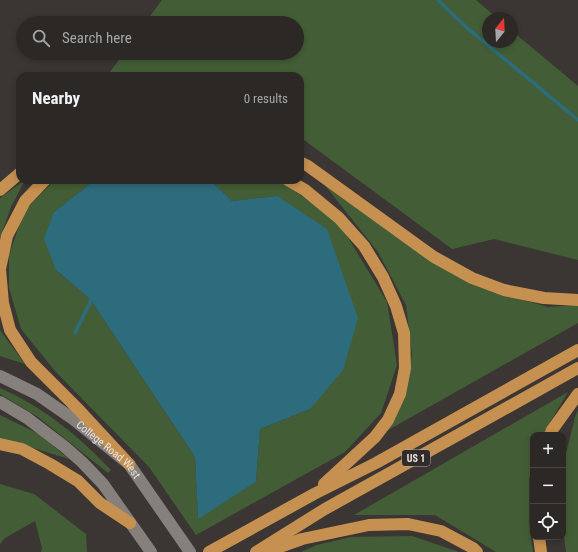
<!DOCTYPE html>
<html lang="en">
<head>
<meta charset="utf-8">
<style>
	:root { --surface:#2c2826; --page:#383432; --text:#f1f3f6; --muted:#a6a6a7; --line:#484443 }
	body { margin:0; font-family:"Roboto Condensed",sans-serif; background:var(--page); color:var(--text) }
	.controls { position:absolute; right:12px; bottom:12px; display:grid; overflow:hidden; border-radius:8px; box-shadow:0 2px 6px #0003 }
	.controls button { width:36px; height:36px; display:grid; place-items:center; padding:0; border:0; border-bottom:1px solid var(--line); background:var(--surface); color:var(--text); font:20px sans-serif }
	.compass { position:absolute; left:482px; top:12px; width:36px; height:36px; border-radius:50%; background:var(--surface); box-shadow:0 2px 6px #0003; rotate:18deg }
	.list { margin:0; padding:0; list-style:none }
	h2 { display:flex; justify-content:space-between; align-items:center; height:52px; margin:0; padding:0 16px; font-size:17px }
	h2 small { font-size:13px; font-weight:400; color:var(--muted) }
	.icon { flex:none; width:22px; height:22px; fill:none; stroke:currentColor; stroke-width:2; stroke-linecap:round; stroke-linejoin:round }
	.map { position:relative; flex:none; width:578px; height:552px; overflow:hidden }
	.search { position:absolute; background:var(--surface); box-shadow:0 2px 6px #0003; left:16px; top:16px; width:288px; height:44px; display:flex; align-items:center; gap:10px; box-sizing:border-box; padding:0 14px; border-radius:22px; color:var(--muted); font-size:15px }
	.panel { position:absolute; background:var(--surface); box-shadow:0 2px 6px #0003; left:16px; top:72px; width:288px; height:112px; border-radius:12px }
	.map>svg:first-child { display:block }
	.green { fill:#435e36 }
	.water { fill:#2d6c7c }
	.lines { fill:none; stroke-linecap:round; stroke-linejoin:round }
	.stream { stroke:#2d6c7c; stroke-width:3.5 }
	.minor { stroke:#86807d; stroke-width:12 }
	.highway { stroke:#c69150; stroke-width:12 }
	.labels { text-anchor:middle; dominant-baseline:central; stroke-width:3.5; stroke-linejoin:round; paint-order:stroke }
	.shield { fill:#312c29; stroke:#b1aeab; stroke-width:1 }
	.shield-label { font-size:10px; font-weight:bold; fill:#e8e5e3 }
	.street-label { font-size:11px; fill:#e8e5e3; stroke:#312c29 }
</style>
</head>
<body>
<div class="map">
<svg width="578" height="552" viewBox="0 0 578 552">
	<rect width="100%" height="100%" fill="#3b3633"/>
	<g class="green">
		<path d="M162,0H476L497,18H488V42H512V31L578,86V260L494,239L452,249L300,137V76H107L124,53H297V23H145Z"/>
		<path d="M25,180L11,207L0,238V198Z"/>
		<path d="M55,180H95L54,212L56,270L90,299L195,457L198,518L256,482L260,429L310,409L277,196L232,201L210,180H279L338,221L387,302L397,365L381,413L345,452L196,535L149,467L55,371L21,329L9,288V255L24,211Z"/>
		<path d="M324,184L456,276L491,291L548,307L578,305V323L383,433L405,388L412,355L406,305L378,252Z"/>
		<path d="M0,330L25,364L0,356Z"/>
		<path d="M0,388C43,407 79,436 111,470L108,473L38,417L0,394Z"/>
		<path d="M568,392L546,429L544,435H533V468L529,479V522L533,552H496L435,515H354Z"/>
		<path d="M578,410V552H566L563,529V466L575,417Z"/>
		<path d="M0,415L39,434L69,459L0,438Z"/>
		<path d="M0,484L34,494L86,534L87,552H41L42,548L35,521L5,538L0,544Z"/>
		<path d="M412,536L456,551L458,552H301L317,545L351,537Z"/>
	</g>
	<path class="water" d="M95,180H210L232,201L277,196L327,229L358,318L343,370L310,409L260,429L256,482L198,519L195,457L90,299L56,270L44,239L54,212Z"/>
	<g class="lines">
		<g class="stream">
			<path d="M438,0L466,27L578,120"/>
			<path d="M75,333L93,296"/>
		</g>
		<g class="minor">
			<path id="s1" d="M0,376L37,394L73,419L129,464L190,552"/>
			<path d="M0,402L27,418L65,447L82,462L103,484L151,552"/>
		</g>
		<g class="highway">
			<path d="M300,162L308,166L434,257L472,278L504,290L544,298L578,300"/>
			<path d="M45,180L25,201L7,236L0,269L3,303L10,330L31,362L79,410L129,464"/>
			<path d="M288,180L305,190L339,218L364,246L383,277L396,306L404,333L405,368L400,394L388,420L375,437L324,484"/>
			<path d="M0,190L20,173"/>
			<path d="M550,435L552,430L578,394"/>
			<path d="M0,444L22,449L50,464L78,481L100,503L130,523"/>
			<path d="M539,537L541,552"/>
			<path d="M209,552L314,494L376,463L578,350"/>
			<path d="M256,552L325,509L578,368"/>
			<path d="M266,552L302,539L369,525L408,524L441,531L473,548L477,552"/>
		</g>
	</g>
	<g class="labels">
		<rect class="shield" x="402" y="450" width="28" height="16" rx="3"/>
		<g class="shield-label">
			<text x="416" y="458">US 1</text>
		</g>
		<g class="street-label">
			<text stroke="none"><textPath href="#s1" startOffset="132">College Road West</textPath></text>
		</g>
	</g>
</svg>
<div class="controls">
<button>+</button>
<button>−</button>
<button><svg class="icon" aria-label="locate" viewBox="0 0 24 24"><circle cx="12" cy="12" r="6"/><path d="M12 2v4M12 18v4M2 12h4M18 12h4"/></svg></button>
</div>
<svg class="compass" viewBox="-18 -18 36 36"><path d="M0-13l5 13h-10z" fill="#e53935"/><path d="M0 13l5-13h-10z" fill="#a6a6a7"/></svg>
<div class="search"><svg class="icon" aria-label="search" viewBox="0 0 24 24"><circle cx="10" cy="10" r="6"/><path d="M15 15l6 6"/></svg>Search here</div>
<section class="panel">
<h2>Nearby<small>0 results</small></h2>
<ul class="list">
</ul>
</section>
</div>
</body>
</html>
